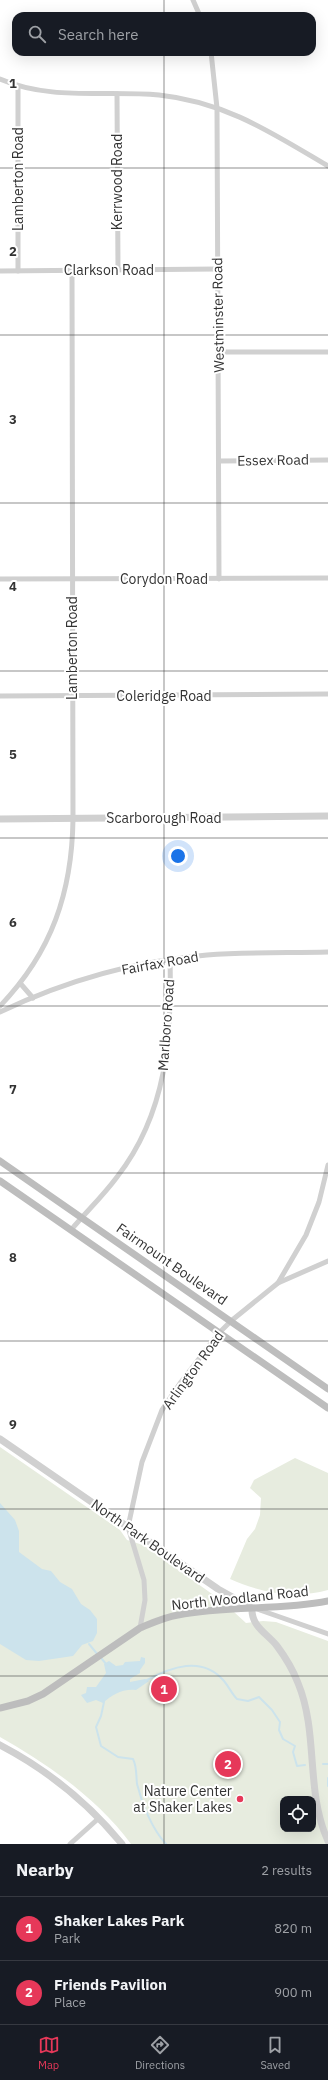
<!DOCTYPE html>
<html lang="en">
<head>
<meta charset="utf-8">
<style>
	:root { --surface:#171b24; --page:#242831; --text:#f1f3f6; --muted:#9ea1a6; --line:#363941; --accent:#e63859 }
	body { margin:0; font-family:"IBM Plex Sans",sans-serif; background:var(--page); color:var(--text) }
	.controls { position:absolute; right:12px; bottom:12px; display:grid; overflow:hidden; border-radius:8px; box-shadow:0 4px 16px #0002 }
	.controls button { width:36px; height:36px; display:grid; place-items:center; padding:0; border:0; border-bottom:1px solid var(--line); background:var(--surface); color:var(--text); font:20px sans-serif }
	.you { position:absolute; left:178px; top:856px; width:14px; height:14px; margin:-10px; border:3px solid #fff; border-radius:50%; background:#1a73e8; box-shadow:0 0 0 6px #1a73e833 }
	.badge { display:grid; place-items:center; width:26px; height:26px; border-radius:50%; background:var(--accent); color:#fff; font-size:13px; font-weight:700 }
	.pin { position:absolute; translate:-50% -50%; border:2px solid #fff; box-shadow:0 1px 4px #0006 }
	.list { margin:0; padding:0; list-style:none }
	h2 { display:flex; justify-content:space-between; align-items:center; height:52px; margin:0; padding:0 16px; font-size:17px }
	h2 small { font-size:13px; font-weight:400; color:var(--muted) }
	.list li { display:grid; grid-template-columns:26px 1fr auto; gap:12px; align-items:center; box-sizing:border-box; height:64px; padding:0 16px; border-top:1px solid var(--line) }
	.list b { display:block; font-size:15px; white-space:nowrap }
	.list p { margin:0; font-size:13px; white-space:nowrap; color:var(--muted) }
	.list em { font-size:13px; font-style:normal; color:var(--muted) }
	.icon { flex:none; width:22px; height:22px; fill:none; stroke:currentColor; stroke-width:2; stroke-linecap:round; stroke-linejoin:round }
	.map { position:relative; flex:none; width:328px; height:1844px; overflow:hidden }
	.search { position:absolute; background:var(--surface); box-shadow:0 4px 16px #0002; left:12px; right:12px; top:12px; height:44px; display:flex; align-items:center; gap:10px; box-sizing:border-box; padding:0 14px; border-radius:12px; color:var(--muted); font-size:15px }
	.sheet { height:180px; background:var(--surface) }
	nav { display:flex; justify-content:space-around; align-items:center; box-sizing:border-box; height:56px; border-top:1px solid var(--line); background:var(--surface); font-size:11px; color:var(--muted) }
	nav a { display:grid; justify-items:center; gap:2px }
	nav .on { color:var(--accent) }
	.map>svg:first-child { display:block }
	.green { fill:#e7ecdf; fill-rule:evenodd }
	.water { fill:#cce3ec }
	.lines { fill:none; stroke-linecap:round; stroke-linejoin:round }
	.stream { stroke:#cce3ec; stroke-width:2 }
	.minor { stroke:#d0d0d0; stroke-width:5 }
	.tertiary { stroke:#d0d0d0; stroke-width:7 }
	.secondary { stroke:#bdbdbd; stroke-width:7 }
	.grid { fill:none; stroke:#333; stroke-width:1; stroke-opacity:0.55 }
	.poi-dot { fill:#e63859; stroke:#fff; stroke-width:1.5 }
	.labels { text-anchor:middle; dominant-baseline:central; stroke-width:4; stroke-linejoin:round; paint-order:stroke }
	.street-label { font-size:14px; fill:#333; stroke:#fff }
	.poi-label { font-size:14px; fill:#333; stroke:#fff; text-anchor:end }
	.grid-label { font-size:13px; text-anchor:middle; font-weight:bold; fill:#333; stroke:#fff; stroke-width:4; stroke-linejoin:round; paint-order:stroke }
</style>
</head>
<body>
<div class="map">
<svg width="328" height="1844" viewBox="0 0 328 1844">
	<rect width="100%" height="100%" fill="#fff"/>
	<g class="green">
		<path d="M0,1447L120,1530L127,1540L143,1545L222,1601L246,1623L263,1621L276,1622L328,1641V1844H131C98,1799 48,1764 0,1737ZM283,1799H313V1829H283Z"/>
		<path d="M295,1458L328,1473V1590C295,1599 261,1593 230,1579L247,1539L255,1529L260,1515L261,1498L250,1488L254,1480Z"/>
	</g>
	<g class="water">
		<path d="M0,1503L15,1520L19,1531V1552L42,1569L51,1571L60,1582L72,1589L81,1604L90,1610L97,1619V1633L93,1641L82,1645L73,1656L39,1661L26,1660L0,1644Z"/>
		<path d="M141,1657L145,1658V1663L140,1670V1673L130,1679V1682L145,1679L149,1681L136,1690C124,1688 111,1695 103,1703L96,1700L87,1703L81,1695L86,1693L87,1687H96L106,1673L104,1664L109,1661L116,1666L123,1665L125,1662L140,1661Z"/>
	</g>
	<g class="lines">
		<g class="stream">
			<path d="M89,1644L98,1655"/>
			<path d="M101,1658L107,1665"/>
			<path d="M145,1681C171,1667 202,1655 224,1681C229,1687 232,1694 237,1699L248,1701L259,1697L272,1710L280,1722L279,1730L283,1739L295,1746L293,1752L297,1766L305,1765"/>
			<path d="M104,1702L101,1716L96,1727L101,1746L118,1757L133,1759C137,1767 136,1775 137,1784C142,1804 152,1829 166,1844"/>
			<path d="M323,1764H328"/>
			<path d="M328,1778V1786"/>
		</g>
		<g class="minor">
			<path d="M193,0L200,16"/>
			<path d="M211,52L217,108L219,579"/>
			<path d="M0,79C51,101 105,90 159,95C226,102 272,133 328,166"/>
			<path d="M117,94L118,270"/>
			<path d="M0,271L217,269"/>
			<path d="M18,271V86"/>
			<path d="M219,352H328"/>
			<path d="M219,461L328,460"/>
			<path d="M0,579L328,578"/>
			<path d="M0,696L328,694"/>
			<path d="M20,983L33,998"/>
			<path d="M0,1006C52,952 72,892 73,819L72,270"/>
			<path d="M0,1012C65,981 135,961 207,955C247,952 288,953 328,952"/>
			<path d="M71,1230C86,1212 103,1196 117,1177C167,1113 172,1037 170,959"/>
			<path d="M278,1283L328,1261"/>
			<path d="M257,1609L328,1634"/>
			<path d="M140,1628L145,1600L144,1580L128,1527L142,1462L162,1410L181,1382L219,1333L231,1321L278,1283L306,1235L319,1202L328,1165"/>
			<path d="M70,1844L99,1818"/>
		</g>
		<g class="tertiary">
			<path d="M0,819L328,816"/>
			<path d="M0,1439L218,1589L252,1608C251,1627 267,1633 277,1646C286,1658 293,1670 298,1683C319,1734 305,1791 328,1841"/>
			<path d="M0,1745C46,1769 89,1804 122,1844"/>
		</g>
		<g class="secondary">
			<path d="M0,1161L328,1389"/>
			<path d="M0,1181L328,1408"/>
			<path d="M0,1708L28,1701L43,1694L140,1628C152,1623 165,1617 178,1615C227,1605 279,1611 328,1601"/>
		</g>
	</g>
	<path class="grid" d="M164,0V16M164,52V1844M0,168H328M0,335H328M0,503H328M0,671H328M0,838H328M0,1006H328M0,1173H328M0,1341H328M0,1509H328M0,1676H328"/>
	<circle class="poi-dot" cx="240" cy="1799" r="4"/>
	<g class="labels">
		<g class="street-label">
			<text transform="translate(18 179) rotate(-90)">Lamberton Road</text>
			<text transform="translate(117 182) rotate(-90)">Kerrwood Road</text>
			<text x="109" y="270">Clarkson Road</text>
			<text transform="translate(218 315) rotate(-91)">Westminster Road</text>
			<text transform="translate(273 460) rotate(-1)">Essex Road</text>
			<text x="164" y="579">Corydon Road</text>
			<text transform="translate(72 648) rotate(-90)">Lamberton Road</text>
			<text x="164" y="696">Coleridge Road</text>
			<text x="164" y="818">Scarborough Road</text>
			<text transform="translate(160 963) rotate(-10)">Fairfax Road</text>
			<text transform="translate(166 1025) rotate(-86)">Marlboro Road</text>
			<text transform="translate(172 1264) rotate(35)">Fairmount Boulevard</text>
			<text transform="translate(193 1370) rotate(-54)">Arlington Road</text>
			<text transform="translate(148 1541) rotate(35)">North Park Boulevard</text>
			<text transform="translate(240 1598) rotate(-6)">North Woodland Road</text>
		</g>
		<g class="poi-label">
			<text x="232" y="1791">Nature Center<tspan x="232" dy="16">at Shaker Lakes</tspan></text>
		</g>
	</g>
	<g class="grid-label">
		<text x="13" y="88">1</text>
		<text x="13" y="256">2</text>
		<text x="13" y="424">3</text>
		<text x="13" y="591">4</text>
		<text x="13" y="759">5</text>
		<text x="13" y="927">6</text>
		<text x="13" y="1094">7</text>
		<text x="13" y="1262">8</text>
		<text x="13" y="1429">9</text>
	</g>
</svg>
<div class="controls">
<button><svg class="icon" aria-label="locate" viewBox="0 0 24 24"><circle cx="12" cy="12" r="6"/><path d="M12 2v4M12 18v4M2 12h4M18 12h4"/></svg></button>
</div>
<div class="you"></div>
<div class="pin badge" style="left:164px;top:1689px">1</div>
<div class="pin badge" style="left:228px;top:1764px">2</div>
<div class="search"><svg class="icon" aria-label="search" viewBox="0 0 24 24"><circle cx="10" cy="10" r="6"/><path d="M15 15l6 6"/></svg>Search here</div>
</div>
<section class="sheet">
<h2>Nearby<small>2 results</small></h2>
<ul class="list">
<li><span class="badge">1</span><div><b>Shaker Lakes Park</b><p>Park</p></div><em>820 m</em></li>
<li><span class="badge">2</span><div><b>Friends Pavilion</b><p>Place</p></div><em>900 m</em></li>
</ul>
</section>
<nav>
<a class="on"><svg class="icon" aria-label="map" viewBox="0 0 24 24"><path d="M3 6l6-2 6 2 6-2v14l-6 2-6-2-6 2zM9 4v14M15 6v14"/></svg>Map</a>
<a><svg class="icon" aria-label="directions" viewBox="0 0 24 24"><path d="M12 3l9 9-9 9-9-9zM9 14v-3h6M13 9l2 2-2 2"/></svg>Directions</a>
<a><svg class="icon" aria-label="saved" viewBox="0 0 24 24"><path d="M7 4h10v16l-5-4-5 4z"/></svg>Saved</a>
</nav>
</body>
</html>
